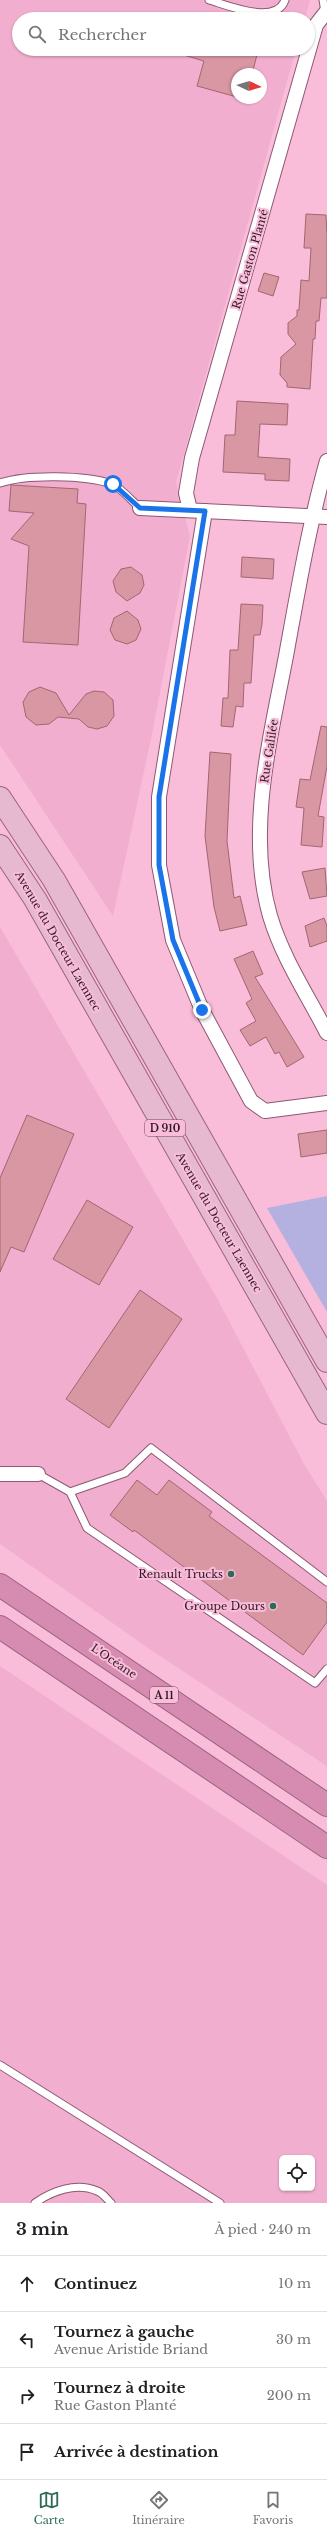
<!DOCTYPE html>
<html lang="fr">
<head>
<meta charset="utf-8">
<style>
	:root { --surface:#fff; --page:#f6f6f6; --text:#202124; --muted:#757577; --line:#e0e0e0; --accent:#2e6b56 }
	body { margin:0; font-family:"Libre Baskerville",serif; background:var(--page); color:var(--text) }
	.controls { position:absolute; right:12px; bottom:12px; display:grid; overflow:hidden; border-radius:6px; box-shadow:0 1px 3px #0004 }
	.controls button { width:36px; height:36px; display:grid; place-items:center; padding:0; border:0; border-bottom:1px solid var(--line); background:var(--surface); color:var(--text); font:20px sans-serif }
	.compass { position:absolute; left:231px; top:68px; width:36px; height:36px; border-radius:50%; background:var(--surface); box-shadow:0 1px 3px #0004; rotate:94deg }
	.stop { position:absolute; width:12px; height:12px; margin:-9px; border:3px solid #1a73e8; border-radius:50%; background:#fff }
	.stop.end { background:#1a73e8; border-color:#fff; box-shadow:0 1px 4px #0008 }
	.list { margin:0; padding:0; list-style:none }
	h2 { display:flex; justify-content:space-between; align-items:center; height:52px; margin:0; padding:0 16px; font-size:17px }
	h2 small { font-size:13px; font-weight:400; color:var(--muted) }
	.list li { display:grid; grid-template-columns:26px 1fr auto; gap:12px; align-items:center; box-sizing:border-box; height:56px; padding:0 16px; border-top:1px solid var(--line) }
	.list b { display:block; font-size:15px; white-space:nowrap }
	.list p { margin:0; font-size:13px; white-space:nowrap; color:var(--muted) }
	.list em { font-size:13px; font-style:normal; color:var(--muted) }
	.icon { flex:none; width:22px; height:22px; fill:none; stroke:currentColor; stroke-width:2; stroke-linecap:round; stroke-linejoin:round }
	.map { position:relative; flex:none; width:327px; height:2203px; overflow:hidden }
	.search { position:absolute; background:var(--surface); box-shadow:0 1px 3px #0004; left:12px; right:12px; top:12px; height:44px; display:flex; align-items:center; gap:10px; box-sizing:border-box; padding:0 14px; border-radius:22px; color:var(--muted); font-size:15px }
	.sheet { height:276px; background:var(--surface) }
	nav { display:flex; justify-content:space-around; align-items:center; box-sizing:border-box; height:56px; border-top:1px solid var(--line); background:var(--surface); font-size:11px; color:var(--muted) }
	nav a { display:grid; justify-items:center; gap:2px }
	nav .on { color:var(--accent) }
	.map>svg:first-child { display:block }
	.built { fill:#f1aecf; fill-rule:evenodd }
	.green { fill:#b4b0e0 }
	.building { fill:#d897a2; stroke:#a36671 }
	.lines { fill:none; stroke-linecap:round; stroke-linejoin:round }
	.service-casing { stroke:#8d5873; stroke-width:9 }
	.minor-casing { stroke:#8d5873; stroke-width:16 }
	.primary-casing { stroke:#9c6480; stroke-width:24 }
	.motorway-casing { stroke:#9c6480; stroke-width:24 }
	.service { stroke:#fff; stroke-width:7 }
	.minor { stroke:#fff; stroke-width:14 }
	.primary { stroke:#e6b9d0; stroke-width:22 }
	.motorway { stroke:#d68bb1; stroke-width:22 }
	.route { stroke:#1a73e8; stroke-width:5 }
	.poi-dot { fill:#2e6b56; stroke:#f9bcd9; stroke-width:1.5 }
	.labels { text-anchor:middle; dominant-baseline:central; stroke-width:4; stroke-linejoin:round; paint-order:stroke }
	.shield { fill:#f9bcd9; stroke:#6d4b5c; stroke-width:1 }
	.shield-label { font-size:10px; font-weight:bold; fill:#311b26 }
	.street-label { font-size:11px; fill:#311b26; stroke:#f9bcd9 }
	.poi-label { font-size:11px; fill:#311b26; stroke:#f9bcd9; text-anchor:end }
</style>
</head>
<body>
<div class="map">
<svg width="327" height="2203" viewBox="0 0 327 2203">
	<rect width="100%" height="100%" fill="#f9bcd9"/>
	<g class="built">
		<path d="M0,0H310L305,19H19V49H296L176,482L190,536L152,734L113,916L0,745ZM237,74H261V98H237Z"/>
		<path d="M0,927L217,1298L305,1466L327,1501V1766L151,1650L0,1544Z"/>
		<path d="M0,1666L327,1885V2203H0ZM282,2158H312V2188H282Z"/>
	</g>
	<path class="green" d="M327,1196V1312L267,1208Z"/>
	<g class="building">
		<path d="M177,49H248L258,51L252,74H237V97L197,86L204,61L177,53Z"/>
		<path d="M306,214L326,215L327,236V298H321L319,321H316L315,339H313L310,389L287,387V383L280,375L281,357L296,344L288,334V323L297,316V310H299L301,280L309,281L311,248H304Z"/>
		<path d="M264,273L279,277L273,296L258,291Z"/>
		<path d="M237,401L288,404L287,425L260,424L258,457L290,459L289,481L265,480V474L223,472L225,435H235Z"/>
		<path d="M11,485L78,489L77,503L86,504L78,645L23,642L29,546L11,539L34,513L9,511Z"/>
		<path d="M242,557L274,559L273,579L241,577Z"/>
		<path d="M131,567L142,575L144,585L140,593L127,601L116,592L113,581L121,569Z"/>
		<path d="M241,604L263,605L262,624L260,635H254L251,683H244L243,707L236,706L233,727L221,726L223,698H228L230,650H238Z"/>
		<path d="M127,611L138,620L141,629L136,640L127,644L115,640L110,630L114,618Z"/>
		<path d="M40,687L56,693L69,715L86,694L94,691L104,692L113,700L114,716L107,726L97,729L88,727L79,719L58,717L49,724L36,725L26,717L23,702L29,692Z"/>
		<path d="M321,726L327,727V766L318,816L324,817L322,847L301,845L304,808L296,807L300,779L310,780Z"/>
		<path d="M210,752L231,754L227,841L234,898L240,896L247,925L220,931L214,907L205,836Z"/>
		<path d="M325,868L327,896L310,899L302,872Z"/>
		<path d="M324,918L327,926V941L310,947L305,926Z"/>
		<path d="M253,951L263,974L255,977L304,1057L287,1067L279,1052L275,1054L266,1037L250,1046L240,1030L256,1021L246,1003L252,999L234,959Z"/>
		<path d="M27,1115L74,1134L24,1252L11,1247L0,1272V1178Z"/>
		<path d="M327,1130V1153L301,1157L298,1134Z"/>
		<path d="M87,1200L133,1227L99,1285L53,1259Z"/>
		<path d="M140,1290L182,1319L109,1428L66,1399Z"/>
		<path d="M137,1480L157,1495L169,1480L212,1512L209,1516L327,1603V1622L303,1655L134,1530L133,1532L110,1515Z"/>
	</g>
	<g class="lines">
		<defs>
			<g id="service">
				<path d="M209,0C227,5 276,26 285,0"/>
				<path d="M323,0L325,12"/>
				<path d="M0,483C27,474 85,475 112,484C121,488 132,501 140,508"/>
				<path d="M38,1474L70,1492L87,1528L315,1683L327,1669"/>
				<path d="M70,1492L125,1473L151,1448L327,1582"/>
				<path d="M0,2065L220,2203"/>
				<path d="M35,2203C52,2191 76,2182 97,2191C102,2192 107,2199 111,2203"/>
			</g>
			<g id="minor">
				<path d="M327,461C309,525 298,590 286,656C270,740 246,832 270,916C283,959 307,994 327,1033"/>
				<path d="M140,508L327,517"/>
				<path d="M190,510L186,493L192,458L316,25L327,11"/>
				<path d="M205,511L159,797V865L173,940L202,1010L251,1101L265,1111L327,1103"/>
				<path d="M0,1474H38"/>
			</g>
			<g id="primary">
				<path d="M0,798L54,880L327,1361"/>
				<path d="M0,846L35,899L327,1413"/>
			</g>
			<g id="motorway">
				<path d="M0,1585L327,1805"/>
				<path d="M0,1627L327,1847"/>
			</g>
		</defs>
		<use href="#service" class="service-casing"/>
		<use href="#minor" class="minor-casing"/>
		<use href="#primary" class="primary-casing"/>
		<use href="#motorway" class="motorway-casing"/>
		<use href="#service" class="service"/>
		<use href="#minor" class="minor"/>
		<use href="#primary" class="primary"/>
		<use href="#motorway" class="motorway"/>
	</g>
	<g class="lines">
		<path class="route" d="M113,484L140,508L205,511L159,797V865L173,940L202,1010"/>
	</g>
	<g class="poi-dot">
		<circle cx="231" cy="1574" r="4"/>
		<circle cx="273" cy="1606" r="4"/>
	</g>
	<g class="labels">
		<g class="shield">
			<rect x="145" y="1120" width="40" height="16" rx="3"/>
			<rect x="150" y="1687" width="28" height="16" rx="3"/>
		</g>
		<g class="shield-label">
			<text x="165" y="1128">D 910</text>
			<text x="164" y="1695">A 11</text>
		</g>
		<g class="street-label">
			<text transform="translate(250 259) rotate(-74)">Rue Gaston Planté</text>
			<text transform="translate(269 751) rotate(-81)">Rue Galilée</text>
			<text transform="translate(58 941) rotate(60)">Avenue du Docteur Laennec</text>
			<text transform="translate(219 1222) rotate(60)">Avenue du Docteur Laennec</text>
			<text transform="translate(114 1661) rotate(34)">L’Océane</text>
		</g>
		<g class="poi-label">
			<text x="223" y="1574">Renault Trucks</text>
			<text x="265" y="1606">Groupe Dours</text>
		</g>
	</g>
</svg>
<div class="controls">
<button><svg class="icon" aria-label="locate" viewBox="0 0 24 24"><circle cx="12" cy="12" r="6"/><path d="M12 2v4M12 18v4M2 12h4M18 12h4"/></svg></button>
</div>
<svg class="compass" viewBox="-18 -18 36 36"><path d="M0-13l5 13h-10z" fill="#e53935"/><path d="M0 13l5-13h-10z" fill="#757577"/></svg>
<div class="stop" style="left:113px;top:484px"></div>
<div class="stop end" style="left:202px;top:1010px"></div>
<div class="search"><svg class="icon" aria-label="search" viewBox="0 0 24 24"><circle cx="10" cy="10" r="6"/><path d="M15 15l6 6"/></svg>Rechercher</div>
</div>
<section class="sheet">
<h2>3 min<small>À pied · 240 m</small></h2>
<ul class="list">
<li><svg class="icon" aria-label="ahead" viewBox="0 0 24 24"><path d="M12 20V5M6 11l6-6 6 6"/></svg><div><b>Continuez</b></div><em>10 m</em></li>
<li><svg class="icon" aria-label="left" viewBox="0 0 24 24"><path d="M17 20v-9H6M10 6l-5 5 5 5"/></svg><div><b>Tournez à gauche</b><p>Avenue Aristide Briand</p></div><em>30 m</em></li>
<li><svg class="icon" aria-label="right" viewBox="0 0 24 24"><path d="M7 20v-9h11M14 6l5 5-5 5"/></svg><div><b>Tournez à droite</b><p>Rue Gaston Planté</p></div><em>200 m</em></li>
<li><svg class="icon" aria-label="arrive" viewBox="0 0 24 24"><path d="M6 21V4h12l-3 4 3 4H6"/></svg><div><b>Arrivée à destination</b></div></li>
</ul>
</section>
<nav>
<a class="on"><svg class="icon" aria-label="map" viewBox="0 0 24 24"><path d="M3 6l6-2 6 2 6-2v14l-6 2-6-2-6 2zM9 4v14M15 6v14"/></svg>Carte</a>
<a><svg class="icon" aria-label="directions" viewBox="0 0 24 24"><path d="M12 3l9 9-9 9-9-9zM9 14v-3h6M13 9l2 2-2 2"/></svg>Itinéraire</a>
<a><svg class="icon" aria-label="saved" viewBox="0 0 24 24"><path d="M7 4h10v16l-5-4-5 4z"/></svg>Favoris</a>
</nav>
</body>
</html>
